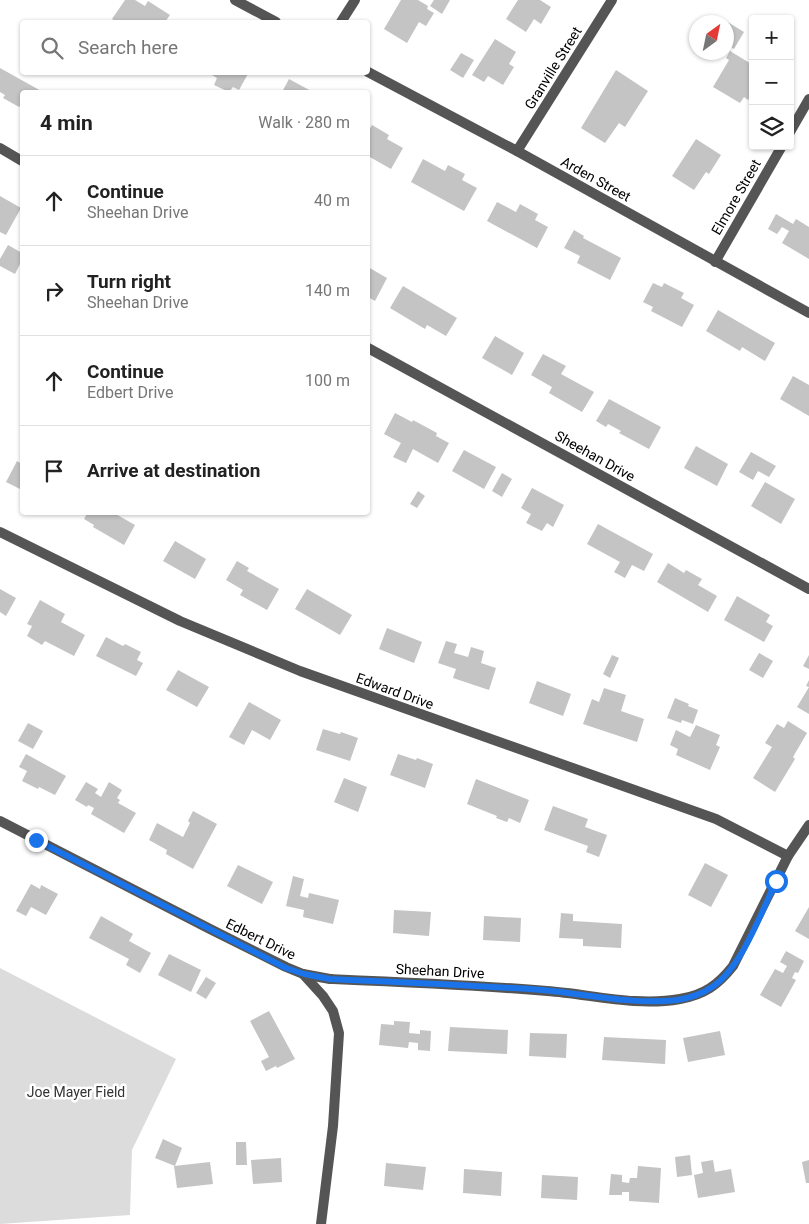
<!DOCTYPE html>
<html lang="en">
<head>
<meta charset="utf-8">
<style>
	:root { --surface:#fff; --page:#f6f6f6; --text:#222; --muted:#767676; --line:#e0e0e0 }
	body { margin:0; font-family:Roboto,sans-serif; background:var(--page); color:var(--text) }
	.controls { position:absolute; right:15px; top:15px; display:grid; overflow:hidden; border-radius:5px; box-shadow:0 1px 4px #0004 }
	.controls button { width:45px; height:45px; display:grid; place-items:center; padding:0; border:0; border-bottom:1px solid var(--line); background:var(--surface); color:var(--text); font:25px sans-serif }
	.compass { position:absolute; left:689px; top:15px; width:45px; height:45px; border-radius:50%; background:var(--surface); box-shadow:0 1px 4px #0004; rotate:33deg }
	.stop { position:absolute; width:15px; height:15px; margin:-11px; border:4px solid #1a73e8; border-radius:50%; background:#fff }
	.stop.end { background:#1a73e8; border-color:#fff; box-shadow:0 1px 5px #0008 }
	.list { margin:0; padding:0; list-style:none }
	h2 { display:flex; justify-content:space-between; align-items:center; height:65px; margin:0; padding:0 20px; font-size:21px }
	h2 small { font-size:16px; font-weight:400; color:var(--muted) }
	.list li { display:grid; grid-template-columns:32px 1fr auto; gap:15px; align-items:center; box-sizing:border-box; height:90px; padding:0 20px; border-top:1px solid var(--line) }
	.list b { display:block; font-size:19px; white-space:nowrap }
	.list p { margin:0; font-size:16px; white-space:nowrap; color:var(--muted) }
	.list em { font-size:16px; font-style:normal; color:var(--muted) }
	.icon { flex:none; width:28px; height:28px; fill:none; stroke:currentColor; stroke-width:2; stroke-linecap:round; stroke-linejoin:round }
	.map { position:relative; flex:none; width:809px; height:1224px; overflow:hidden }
	.search { position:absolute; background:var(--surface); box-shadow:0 1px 4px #0004; left:20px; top:20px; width:350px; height:55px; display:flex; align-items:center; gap:12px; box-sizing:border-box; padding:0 18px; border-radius:5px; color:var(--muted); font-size:19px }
	.panel { position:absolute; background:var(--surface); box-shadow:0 1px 4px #0004; left:20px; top:90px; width:350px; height:425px; border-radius:5px }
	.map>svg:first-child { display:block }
	.green { fill:#dcdcdc }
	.building { fill:#c4c4c4 }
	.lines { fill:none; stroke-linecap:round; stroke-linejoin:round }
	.minor { stroke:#555; stroke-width:10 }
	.route { stroke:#1a73e8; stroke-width:6 }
	.labels { text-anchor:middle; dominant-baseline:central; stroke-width:5; stroke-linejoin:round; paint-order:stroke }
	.street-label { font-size:14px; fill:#000; stroke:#fff }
	.park-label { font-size:14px; fill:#333; stroke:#fff }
</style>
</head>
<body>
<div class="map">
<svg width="809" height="1224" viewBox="0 0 809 1224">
	<rect width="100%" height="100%" fill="#fff"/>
	<path class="green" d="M0,968L176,1059L132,1150L130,1215L0,1224Z"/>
	<g class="building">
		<path d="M125,0H135L145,6L148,1L170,15L165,22H117L112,19Z"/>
		<path d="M401,0H418L428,6L427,9L434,13L426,26L419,22L407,43L384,29Z"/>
		<path d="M434,0H450L442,14L430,6Z"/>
		<path d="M518,0H540L551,7L541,24L534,19L526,32L506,19Z"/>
		<path d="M726,21L744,32L734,49L726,44Z"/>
		<path d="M495,39L516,52L509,64L514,67L503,85L488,76L484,82L472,75Z"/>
		<path d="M730,51L753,65V93L748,100L744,97L740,103L713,87L729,60L726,58Z"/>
		<path d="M461,53L474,60L463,78L450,70Z"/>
		<path d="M0,68L43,92H22V105L21,104L19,107L3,98L5,95L0,92Z"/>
		<path d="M616,70L648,91L625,127L619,123L605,143L581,128Z"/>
		<path d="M207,72H249L239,90L233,87L229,92L214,85L217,78Z"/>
		<path d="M289,79L313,92H282Z"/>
		<path d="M372,125L389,135L387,139L403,148L391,169L368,156V129L369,130Z"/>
		<path d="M696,139L721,155L709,174L706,172L694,190L672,176Z"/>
		<path d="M423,159L445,171L448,165L465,174L462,180L477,188L464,211L411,182Z"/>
		<path d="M0,196L21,208L6,235L0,232Z"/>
		<path d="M497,202L516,212L520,204L538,214L535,220L548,227L537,248L487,221Z"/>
		<path d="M776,214L793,224L796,219L809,227V259L782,243L789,231L782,227L777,234L768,229Z"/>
		<path d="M574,230L584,236L583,238L621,258L610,280L577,263L580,256L564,248Z"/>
		<path d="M8,245L22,253V260L15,274L0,266V259Z"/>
		<path d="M368,267L387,278L375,301L368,297Z"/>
		<path d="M653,283L662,287L664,283L684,293L681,298L694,305L682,327L651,311L653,307L643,302Z"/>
		<path d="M403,286L457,318L446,336L427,325L425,329L390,308Z"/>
		<path d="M718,310L775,343L765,361L742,347L740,351L706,331Z"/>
		<path d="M495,336L524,353L512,375L482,358Z"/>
		<path d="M543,354L566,366L561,374L594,392L582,412L549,393L552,387L531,375Z"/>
		<path d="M793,376L809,385V416L780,399Z"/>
		<path d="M609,399L661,427L649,449L619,433L621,431L608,424L606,427L596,421Z"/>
		<path d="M395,413L412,422L413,420L437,433L436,436L449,443L438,463L413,449L406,463L393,457L401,443L384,434Z"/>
		<path d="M696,446L728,464L717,486L684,468Z"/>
		<path d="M464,450L496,467L484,489L452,471Z"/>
		<path d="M751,452L776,466L769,477L758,471L753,480L739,472Z"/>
		<path d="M17,461L22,464V490L6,482Z"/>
		<path d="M502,473L512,479L502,497L492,491Z"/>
		<path d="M765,482L795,499L781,524L751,506Z"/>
		<path d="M532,488L564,505L553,527L547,523L542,531L526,523L531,514L521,508Z"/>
		<path d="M418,491L425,496L417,508L410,504Z"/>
		<path d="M88,512H112L135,525L124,545L93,527L94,525L84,519Z"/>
		<path d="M598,524L653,554L644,571L632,565L625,578L614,572L620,562L587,544Z"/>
		<path d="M175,541L206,559L195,579L163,561Z"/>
		<path d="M237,561L249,568L247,571L279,589L267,610L240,595L243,590L226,580Z"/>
		<path d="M668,563L684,573L686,570L702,579L698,585L717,596L708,612L657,582Z"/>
		<path d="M0,589L16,598L6,616L0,612Z"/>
		<path d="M307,589L352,615L340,635L295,609Z"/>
		<path d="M737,596L770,615L766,622L773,626L764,642L724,620Z"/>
		<path d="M40,600L65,614L61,622L85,635L74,656L45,641L42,645L27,636L32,626L27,624Z"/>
		<path d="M387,628L422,642L414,663L379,649Z"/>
		<path d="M106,637L123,646L125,644L141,652L137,660L143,663L136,676L96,656Z"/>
		<path d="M446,641L457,644L454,653L468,657L471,647L484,651L481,663L496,668L489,690L453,678L456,669L438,663Z"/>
		<path d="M759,653L773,661L763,678L749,670Z"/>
		<path d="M612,655L619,658L610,678L603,674Z"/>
		<path d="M809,655V669L803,666Z"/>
		<path d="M178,670L209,687L197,707L166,690Z"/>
		<path d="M809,680V714L797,707L809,687L806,686Z"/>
		<path d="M537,681L571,694L563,716L529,703Z"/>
		<path d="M604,688L626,695L621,711L644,719L637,742L583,724L592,699L599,702Z"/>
		<path d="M675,698L689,704L688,706L698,710L693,724L682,720L681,723L667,718Z"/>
		<path d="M249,702L281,720L270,740L252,730L244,745L229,737Z"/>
		<path d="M788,721L807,733L793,757L795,759L775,792L753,778L772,747L765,743L777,724L784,728Z"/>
		<path d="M28,723L43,731L33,749L18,741Z"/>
		<path d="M696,725L720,735L716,745L720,747L710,770L676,755L678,749L670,745L676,730L690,737Z"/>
		<path d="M323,729L340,734L341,732L358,738L350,761L316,750Z"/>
		<path d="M26,754L66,776L55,795L39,787L38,789L22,781L27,771L19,767Z"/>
		<path d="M398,754L416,760L417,758L433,764L425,788L390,775Z"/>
		<path d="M344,778L367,787L358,812L334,802Z"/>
		<path d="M476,779L529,800L520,823L509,818L507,822L496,818L497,816L467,804Z"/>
		<path d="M86,782L98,789L95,793L101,797L109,782L122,790L117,798L120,800L118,803L136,813L124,833L91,814L94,808L88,805L87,807L75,800Z"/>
		<path d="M553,806L588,819L585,827L607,835L599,857L586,852L588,846L544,830Z"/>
		<path d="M193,811L217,824L193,869L166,854L167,850L149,840L157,823L183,837L190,823L188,821Z"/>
		<path d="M705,863L728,875L711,907L688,895Z"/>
		<path d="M238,865L273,882L262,904L227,886Z"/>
		<path d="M293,876L304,879L300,896L308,898L309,893L339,900L333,924L303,917L304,910L286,906Z"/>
		<path d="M31,884L40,889L41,885L58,894L46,915L31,907L26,916L16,911Z"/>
		<path d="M809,907V939L795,931Z"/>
		<path d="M394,910L431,912L429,936L393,933Z"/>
		<path d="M561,913L573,914V921L622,924L621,948L583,946V939L559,938Z"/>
		<path d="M101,916L133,934L129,941L151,953L140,973L126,965L129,959L89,938Z"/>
		<path d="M484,916L521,918L520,942L483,940Z"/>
		<path d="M786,951L804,961L798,973L795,972L792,978L796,980L781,1007L760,995L775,969L783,973L787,966L780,962Z"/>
		<path d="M169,954L201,970L191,992L158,975Z"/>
		<path d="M206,977L216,983L206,999L196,993Z"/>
		<path d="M269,1011L295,1059L277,1068L276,1066L266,1071L261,1061L269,1057L250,1021Z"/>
		<path d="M394,1021L410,1022L409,1033L420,1034V1030L431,1031L430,1051L418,1050V1043L409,1042L408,1048L379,1045L381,1024L394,1025Z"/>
		<path d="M450,1027L508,1030L507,1054L448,1051Z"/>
		<path d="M720,1031L725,1055L688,1062L683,1038Z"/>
		<path d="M530,1033L567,1034L566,1058L529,1056Z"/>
		<path d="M604,1037L666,1040L665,1064L602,1060Z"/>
		<path d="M163,1139L182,1148L175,1166L155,1158Z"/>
		<path d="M236,1142H246L247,1165H236Z"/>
		<path d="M690,1155L692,1175L677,1177L675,1157Z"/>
		<path d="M281,1158L282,1182L253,1184L251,1160Z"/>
		<path d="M713,1160L715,1172L731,1169L735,1192L698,1198L694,1175L703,1173L701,1162Z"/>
		<path d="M809,1160V1183H806L802,1162Z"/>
		<path d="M210,1162L213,1184L177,1188L174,1166Z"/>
		<path d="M386,1163L426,1167L423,1190L384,1186Z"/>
		<path d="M638,1166L661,1168L659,1203L629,1201V1192H622V1195H609L611,1174L622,1175V1182L629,1183L630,1178H637Z"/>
		<path d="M464,1169L502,1172L501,1196L463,1193Z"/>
		<path d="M542,1175L578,1177L577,1200L541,1198Z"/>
	</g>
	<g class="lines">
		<g class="minor">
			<path d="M235,0L276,22"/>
			<path d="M341,22L355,0"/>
			<path d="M368,72L517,151L809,313"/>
			<path d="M790,132L809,99"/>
			<path d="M0,148L22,161"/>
			<path d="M517,151L612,0"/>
			<path d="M715,262L782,146"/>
			<path d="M368,348L809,589"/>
			<path d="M0,532L180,621L300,671L716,819L788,856"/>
			<path d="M0,821L210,929L286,967L303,974L323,996L333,1011L339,1033L333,1126L321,1224"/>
			<path d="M303,974L330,979C402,982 475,985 547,991C590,994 636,1007 680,999C704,995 718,985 733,966L788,856L809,825"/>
		</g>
	</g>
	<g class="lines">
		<path class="route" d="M36,840L286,968L304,974L330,979C400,982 471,985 542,990C587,994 632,1005 677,1000C690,998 702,994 712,987C741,969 762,911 776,881"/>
	</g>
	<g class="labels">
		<g class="street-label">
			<text transform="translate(553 68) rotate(-58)">Granville Street</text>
			<text transform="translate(596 179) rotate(29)">Arden Street</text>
			<text transform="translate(736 197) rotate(-60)">Elmore Street</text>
			<text transform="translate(595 456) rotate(29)">Sheehan Drive</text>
			<text transform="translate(395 691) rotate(20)">Edward Drive</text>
			<text transform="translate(261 939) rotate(26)">Edbert Drive</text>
			<text transform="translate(440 971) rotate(3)">Sheehan Drive</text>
		</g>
		<g class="park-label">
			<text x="76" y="1092">Joe Mayer Field</text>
		</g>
	</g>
</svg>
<div class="controls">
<button>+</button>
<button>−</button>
<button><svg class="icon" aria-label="layers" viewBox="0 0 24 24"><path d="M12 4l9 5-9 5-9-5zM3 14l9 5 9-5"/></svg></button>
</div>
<svg class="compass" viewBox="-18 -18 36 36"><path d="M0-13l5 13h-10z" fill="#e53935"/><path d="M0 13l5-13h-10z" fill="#767676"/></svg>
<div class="stop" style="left:776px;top:881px"></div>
<div class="stop end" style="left:36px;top:840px"></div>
<div class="search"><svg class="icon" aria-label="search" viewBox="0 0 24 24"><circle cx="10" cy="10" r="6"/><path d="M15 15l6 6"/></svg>Search here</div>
<section class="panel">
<h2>4 min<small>Walk · 280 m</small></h2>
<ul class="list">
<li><svg class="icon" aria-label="ahead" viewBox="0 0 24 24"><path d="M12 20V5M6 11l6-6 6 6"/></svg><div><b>Continue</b><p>Sheehan Drive</p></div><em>40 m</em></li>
<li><svg class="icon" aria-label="right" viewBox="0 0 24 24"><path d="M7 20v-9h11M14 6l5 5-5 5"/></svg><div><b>Turn right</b><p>Sheehan Drive</p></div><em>140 m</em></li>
<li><svg class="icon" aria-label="ahead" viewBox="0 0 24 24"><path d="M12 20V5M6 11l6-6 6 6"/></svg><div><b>Continue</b><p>Edbert Drive</p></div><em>100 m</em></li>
<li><svg class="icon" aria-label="arrive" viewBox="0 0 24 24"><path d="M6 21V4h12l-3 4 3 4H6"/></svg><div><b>Arrive at destination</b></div></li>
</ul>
</section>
</div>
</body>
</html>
